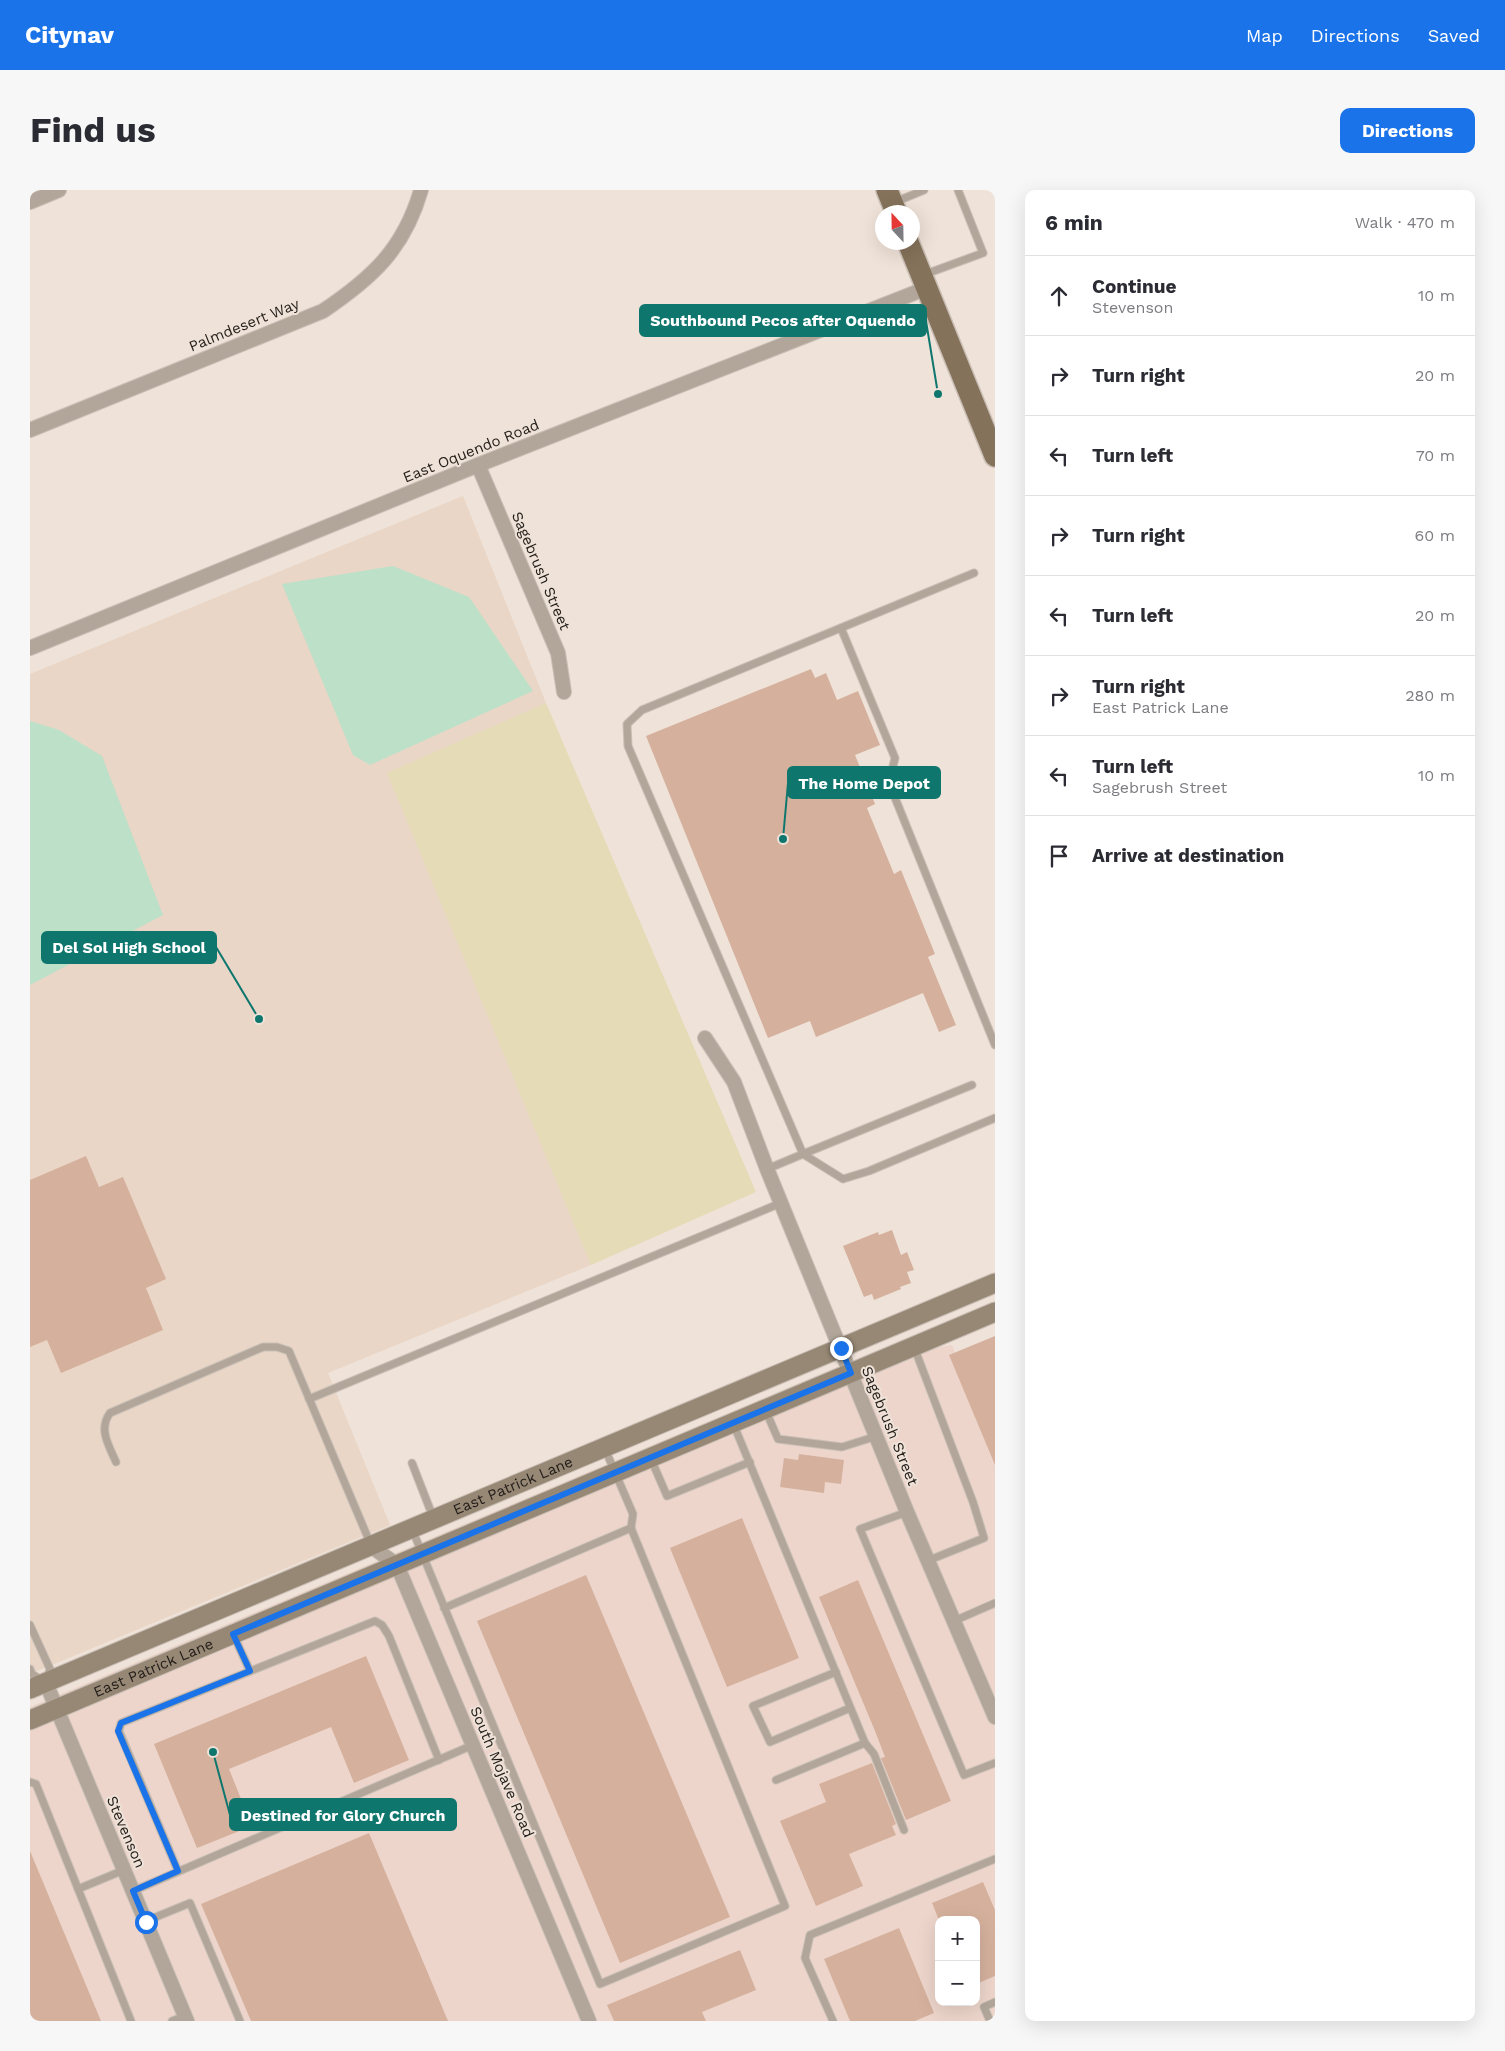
<!DOCTYPE html>
<html lang="en">
<head>
<meta charset="utf-8">
<style>
	:root { --surface:#fff; --page:#f7f7f7; --text:#2b2b33; --muted:#7c7c81; --line:#e1e1e2; --accent:#1a73e8 }
	body { margin:0; font-family:"Work Sans",sans-serif; background:var(--page); color:var(--text) }
	.controls { position:absolute; right:15px; bottom:15px; display:grid; overflow:hidden; border-radius:10px; box-shadow:0 5px 20px #0002 }
	.controls button { width:45px; height:45px; display:grid; place-items:center; padding:0; border:0; border-bottom:1px solid var(--line); background:var(--surface); color:var(--text); font:25px sans-serif }
	.compass { position:absolute; left:845px; top:15px; width:45px; height:45px; border-radius:50%; background:var(--surface); box-shadow:0 5px 20px #0002; rotate:338deg }
	.stop { position:absolute; width:15px; height:15px; margin:-11px; border:4px solid #1a73e8; border-radius:50%; background:#fff }
	.stop.end { background:#1a73e8; border-color:#fff; box-shadow:0 1px 5px #0008 }
	.list { margin:0; padding:0; list-style:none }
	h2 { display:flex; justify-content:space-between; align-items:center; height:65px; margin:0; padding:0 20px; font-size:21px }
	h2 small { font-size:16px; font-weight:400; color:var(--muted) }
	.list li { display:grid; grid-template-columns:32px 1fr auto; gap:15px; align-items:center; box-sizing:border-box; height:80px; padding:0 20px; border-top:1px solid var(--line) }
	.list b { display:block; font-size:19px; white-space:nowrap }
	.list p { margin:0; font-size:16px; white-space:nowrap; color:var(--muted) }
	.list em { font-size:16px; font-style:normal; color:var(--muted) }
	.icon { flex:none; width:28px; height:28px; fill:none; stroke:currentColor; stroke-width:2; stroke-linecap:round; stroke-linejoin:round }
	.map { position:relative; flex:none; width:965px; height:1831px; overflow:hidden; border-radius:10px }
	header { display:flex; align-items:center; gap:30px; box-sizing:border-box; height:70px; padding:0 25px; background:var(--accent); color:#fff }
	header strong { font-size:24px }
	nav { display:flex; gap:28px; margin-inline-start:auto; font-size:18px }
	.intro { display:flex; align-items:center; justify-content:space-between; box-sizing:border-box; height:120px; padding:0 30px }
	h1 { margin:0; font-size:35px }
	.button { padding:12px 22px; border-radius:10px; background:var(--accent); color:#fff; font-size:18px; font-weight:700 }
	main { display:flex; gap:30px; padding:0 30px }
	aside { flex:1; background:var(--surface); border-radius:10px; box-shadow:0 5px 20px #0002 }
	.map>svg:first-child { display:block }
	.industrial { fill:#edd5cb; fill-rule:evenodd }
	.built { fill:#e9d6c6 }
	.green { fill:#bde0c9 }
	.sand { fill:#e5dbb6 }
	.building { fill:#d5b19d }
	.lines { fill:none; stroke-linecap:round; stroke-linejoin:round }
	.lane-casing { stroke:#cabfb6; stroke-width:9 }
	.street-casing { stroke:#cabfb6; stroke-width:16 }
	.secondary-casing { stroke:#cabfb6; stroke-width:21 }
	.primary-casing { stroke:#cabfb6; stroke-width:24 }
	.lane { stroke:#b1a699; stroke-width:7 }
	.street { stroke:#b1a699; stroke-width:14 }
	.secondary { stroke:#978875; stroke-width:19 }
	.primary { stroke:#85725a; stroke-width:21 }
	.route { stroke:#1a73e8; stroke-width:6 }
	.labels { text-anchor:middle; dominant-baseline:central; stroke-width:4; stroke-linejoin:round; paint-order:stroke }
	.street-label { font-size:15px; fill:#221d19; stroke:#efe2d8 }
	.leader { fill:none; stroke:#0f766e; stroke-width:2 }
	.callout-dot { fill:#0f766e; stroke:#efe2d8; stroke-width:2 }
	.callout { fill:#0f766e; stroke:#0f766e; stroke-width:2 }
	.callout-label { font-size:16px; text-anchor:middle; font-weight:bold; fill:#fff }
</style>
</head>
<body>
<header>
<strong>Citynav</strong>
<nav><a>Map</a><a>Directions</a><a>Saved</a></nav>
</header>
<div class="intro"><h1>Find us</h1><a class="button">Directions</a></div>
<main>
<div class="map">
<svg width="965" height="1831" viewBox="0 0 965 1831">
	<rect width="100%" height="100%" fill="#efe2d8"/>
	<path class="industrial" d="M922,1155L965,1262V1831H0V1517L803,1179L817,1173ZM909,1730H946V1812H909Z"/>
	<path class="built" d="M433,306L516,513L357,583L561,1075L298,1183L360,1335L0,1484V484Z"/>
	<g class="green">
		<path d="M363,376L439,407L503,501L340,575L323,565L252,394Z"/>
		<path d="M0,531L29,540L72,566L133,725L0,795Z"/>
	</g>
	<path class="sand" d="M516,513L726,1002L561,1075L357,583Z"/>
	<g class="building">
		<path d="M781,479L785,488L796,483L807,510L828,501L850,555L825,565L845,614L837,618L864,684L871,680L905,764L898,767L926,835L909,842L893,803L786,847L780,831L738,848L616,546Z"/>
		<path d="M56,966L69,997L93,987L136,1089L116,1098L133,1140L31,1183L17,1150L0,1157V990Z"/>
		<path d="M862,1040L871,1065L877,1062L884,1080L877,1082L881,1093L870,1097L871,1099L844,1110L842,1104L834,1107L813,1056L848,1042L849,1045Z"/>
		<path d="M965,1146V1275L919,1165Z"/>
		<path d="M769,1264L814,1270L811,1294L795,1292L794,1303L750,1297L754,1268L768,1270Z"/>
		<path d="M712,1328L769,1468L697,1497L640,1358Z"/>
		<path d="M556,1385L700,1727L590,1773L447,1431Z"/>
		<path d="M828,1390L921,1611L876,1630L851,1568L855,1567L845,1541L789,1407Z"/>
		<path d="M336,1466L379,1570L324,1593L301,1537L199,1579L222,1636L167,1658L124,1554Z"/>
		<path d="M842,1573L866,1634L862,1636L866,1645L819,1664L833,1696L786,1716L750,1631L796,1612L789,1594Z"/>
		<path d="M339,1643L418,1831H221L171,1714Z"/>
		<path d="M0,1661L71,1831H0Z"/>
		<path d="M953,1692L965,1720V1786L946,1794V1730H909L902,1713Z"/>
		<path d="M869,1738L904,1823L885,1831H820L794,1769Z"/>
		<path d="M710,1760L726,1800L672,1822L676,1831H584L577,1815Z"/>
	</g>
	<g class="lines">
		<defs>
			<g id="lane">
				<path d="M865,12L894,0"/>
				<path d="M893,85L953,63L928,0"/>
				<path d="M811,438L865,568L859,593L965,855"/>
				<path d="M942,895L773,964L813,989L839,981L965,928"/>
				<path d="M737,979L773,964L598,556L597,534L612,520L944,383"/>
				<path d="M884,1157L943,1312L954,1348L897,1371"/>
				<path d="M279,1209L751,1013"/>
				<path d="M735,1219L748,1249L812,1257L847,1246"/>
				<path d="M703,1233L835,1553L746,1590"/>
				<path d="M575,1259L603,1324L601,1338"/>
				<path d="M621,1269L637,1306L720,1272"/>
				<path d="M86,1272C79,1256 68,1239 80,1223L233,1157H247L259,1161L341,1355"/>
				<path d="M382,1273L403,1327"/>
				<path d="M877,1322L830,1339L934,1585L965,1573"/>
				<path d="M382,1339L570,1794L755,1716L601,1338L414,1418"/>
				<path d="M924,1431L965,1413"/>
				<path d="M0,1435L20,1479L16,1493L2,1484L0,1479"/>
				<path d="M203,1444L220,1481"/>
				<path d="M806,1482L723,1516L740,1552L820,1518"/>
				<path d="M835,1553L844,1564L874,1640"/>
				<path d="M0,1592L6,1594L101,1831"/>
				<path d="M148,1681L89,1541L91,1533L345,1431L352,1435L359,1446L409,1570"/>
				<path d="M48,1699L94,1680"/>
				<path d="M103,1701L443,1555"/>
				<path d="M116,1731L160,1713L210,1831"/>
				<path d="M142,1831L155,1826"/>
				<path d="M803,1831L775,1768L780,1745L965,1669"/>
				<path d="M960,1831L954,1817L965,1812"/>
			</g>
			<g id="street">
				<path d="M0,12L29,0"/>
				<path d="M0,240L293,121C342,88 374,59 391,0"/>
				<path d="M448,275L528,463L534,502"/>
				<path d="M0,458L448,275L897,98"/>
				<path d="M675,848L704,892L737,979L877,1322L965,1527"/>
				<path d="M341,1356L367,1375L559,1831"/>
				<path d="M16,1493L157,1831"/>
			</g>
			<g id="secondary">
				<path id="s1" d="M0,1499L965,1093"/>
				<path id="s2" d="M0,1530L965,1122"/>
			</g>
			<g id="primary">
				<path d="M857,0L866,22"/>
				<path d="M878,52L965,266"/>
			</g>
		</defs>
		<use href="#lane" class="lane-casing"/>
		<use href="#street" class="street-casing"/>
		<use href="#secondary" class="secondary-casing"/>
		<use href="#primary" class="primary-casing"/>
		<use href="#lane" class="lane"/>
		<use href="#street" class="street"/>
		<use href="#secondary" class="secondary"/>
		<use href="#primary" class="primary"/>
	</g>
	<g class="lines">
		<path class="route" d="M116,1732L103,1701L148,1681L88,1541L91,1533L220,1481L203,1444L821,1183L811,1158"/>
	</g>
	<g class="labels">
		<g class="street-label">
			<text transform="translate(214 135) rotate(-22)">Palmdesert Way</text>
			<text transform="translate(441 261) rotate(-22)">East Oquendo Road</text>
			<text transform="translate(511 381) rotate(67)">Sagebrush Street</text>
			<text transform="translate(860 1236) rotate(68)">Sagebrush Street</text>
			<text stroke="none"><textPath href="#s1" startOffset="524">East Patrick Lane</textPath></text>
			<text stroke="none"><textPath href="#s2" startOffset="134">East Patrick Lane</textPath></text>
			<text transform="translate(472 1582) rotate(67)">South Mojave Road</text>
			<text transform="translate(96 1642) rotate(67)">Stevenson</text>
		</g>
	</g>
	<path class="leader" d="M908 204L896 131M753 649L758 593M229 829L186 757M183 1562L200 1625"/>
	<g class="callout-dot">
		<circle cx="908" cy="204" r="5"/>
		<circle cx="753" cy="649" r="5"/>
		<circle cx="229" cy="829" r="5"/>
		<circle cx="183" cy="1562" r="5"/>
	</g>
	<g class="callout">
		<rect x="610" y="115" width="286" height="31" rx="5"/>
		<rect x="758" y="577" width="152" height="31" rx="5"/>
		<rect x="12" y="742" width="174" height="31" rx="5"/>
		<rect x="200" y="1609" width="226" height="31" rx="5"/>
	</g>
	<g class="callout-label">
		<text x="753" y="136">Southbound Pecos after Oquendo</text>
		<text x="834" y="599">The Home Depot</text>
		<text x="99" y="763">Del Sol High School</text>
		<text x="313" y="1631">Destined for Glory Church</text>
	</g>
</svg>
<div class="controls">
<button>+</button>
<button>−</button>
</div>
<svg class="compass" viewBox="-18 -18 36 36"><path d="M0-13l5 13h-10z" fill="#e53935"/><path d="M0 13l5-13h-10z" fill="#7c7c81"/></svg>
<div class="stop" style="left:116px;top:1732px"></div>
<div class="stop end" style="left:811px;top:1158px"></div>
</div>
<aside>
<h2>6 min<small>Walk · 470 m</small></h2>
<ul class="list">
<li><svg class="icon" aria-label="ahead" viewBox="0 0 24 24"><path d="M12 20V5M6 11l6-6 6 6"/></svg><div><b>Continue</b><p>Stevenson</p></div><em>10 m</em></li>
<li><svg class="icon" aria-label="right" viewBox="0 0 24 24"><path d="M7 20v-9h11M14 6l5 5-5 5"/></svg><div><b>Turn right</b></div><em>20 m</em></li>
<li><svg class="icon" aria-label="left" viewBox="0 0 24 24"><path d="M17 20v-9H6M10 6l-5 5 5 5"/></svg><div><b>Turn left</b></div><em>70 m</em></li>
<li><svg class="icon" aria-label="right" viewBox="0 0 24 24"><path d="M7 20v-9h11M14 6l5 5-5 5"/></svg><div><b>Turn right</b></div><em>60 m</em></li>
<li><svg class="icon" aria-label="left" viewBox="0 0 24 24"><path d="M17 20v-9H6M10 6l-5 5 5 5"/></svg><div><b>Turn left</b></div><em>20 m</em></li>
<li><svg class="icon" aria-label="right" viewBox="0 0 24 24"><path d="M7 20v-9h11M14 6l5 5-5 5"/></svg><div><b>Turn right</b><p>East Patrick Lane</p></div><em>280 m</em></li>
<li><svg class="icon" aria-label="left" viewBox="0 0 24 24"><path d="M17 20v-9H6M10 6l-5 5 5 5"/></svg><div><b>Turn left</b><p>Sagebrush Street</p></div><em>10 m</em></li>
<li><svg class="icon" aria-label="arrive" viewBox="0 0 24 24"><path d="M6 21V4h12l-3 4 3 4H6"/></svg><div><b>Arrive at destination</b></div></li>
</ul>
</aside>
</main>
</body>
</html>
